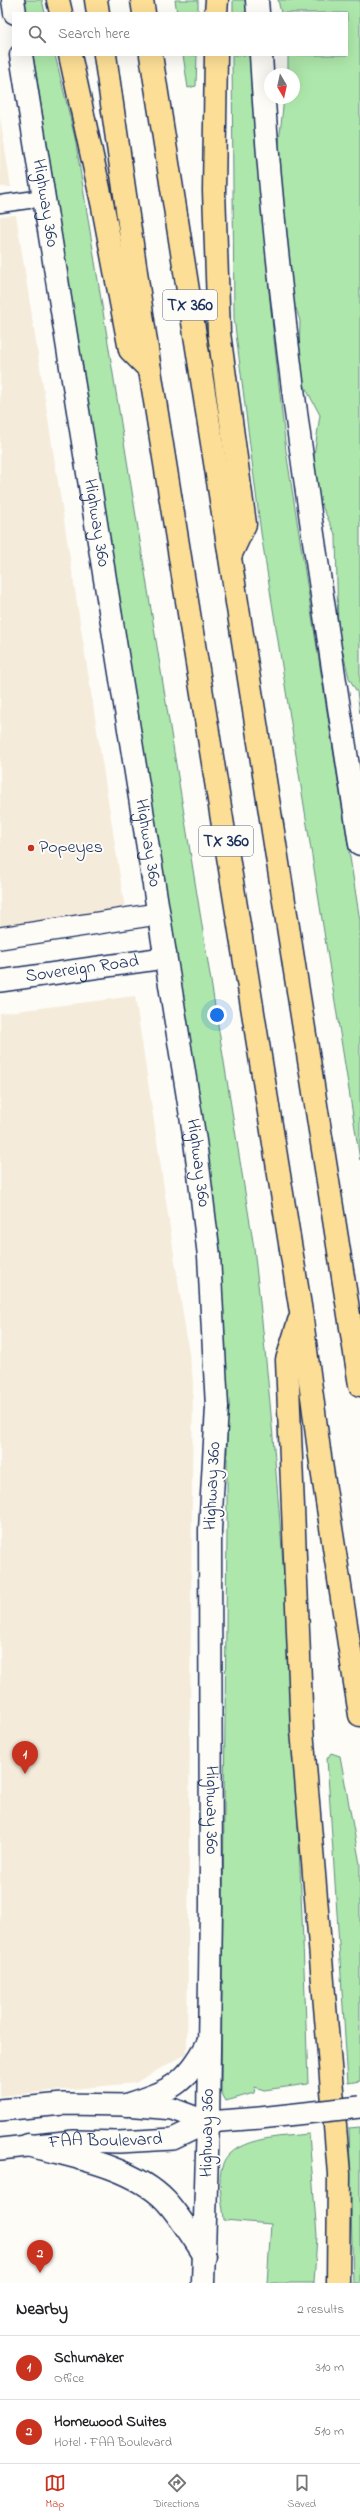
<!DOCTYPE html>
<html lang="en">
<head>
<meta charset="utf-8">
<style>
	:root { --surface:#fff; --page:#f2f2f2; --text:#202124; --muted:#757577; --line:#e0e0e0; --accent:#c8321e }
	body { margin:0; font-family:"Indie Flower",sans-serif; background:var(--page); color:var(--text) }
	.compass { position:absolute; left:264px; top:68px; width:36px; height:36px; border-radius:50%; background:var(--surface); box-shadow:0 4px 16px #0002; rotate:171deg }
	.you { position:absolute; left:217px; top:1015px; width:14px; height:14px; margin:-10px; border:3px solid #fff; border-radius:50%; background:#1a73e8; box-shadow:0 0 0 6px #1a73e833 }
	.badge { display:grid; place-items:center; width:26px; height:26px; border-radius:50%; background:var(--accent); color:#fff; font-size:13px; font-weight:700 }
	.pin { position:absolute; translate:-50% -33px; filter:drop-shadow(0 1px 2px #0008) }
	.pin::after { content:''; position:absolute; top:21px; width:14px; height:12px; background:inherit; clip-path:polygon(0 0,100% 0,50% 100%) }
	.list { margin:0; padding:0; list-style:none }
	h2 { display:flex; justify-content:space-between; align-items:center; height:52px; margin:0; padding:0 16px; font-size:17px }
	h2 small { font-size:13px; font-weight:400; color:var(--muted) }
	.list li { display:grid; grid-template-columns:26px 1fr auto; gap:12px; align-items:center; box-sizing:border-box; height:64px; padding:0 16px; border-top:1px solid var(--line) }
	.list b { display:block; font-size:15px; white-space:nowrap }
	.list p { margin:0; font-size:13px; white-space:nowrap; color:var(--muted) }
	.list em { font-size:13px; font-style:normal; color:var(--muted) }
	.icon { flex:none; width:22px; height:22px; fill:none; stroke:currentColor; stroke-width:2; stroke-linecap:round; stroke-linejoin:round }
	.map { position:relative; flex:none; width:360px; height:2283px; overflow:hidden }
	.search { position:absolute; background:var(--surface); box-shadow:0 4px 16px #0002; left:12px; right:12px; top:12px; height:44px; display:flex; align-items:center; gap:10px; box-sizing:border-box; padding:0 14px; border-radius:0px; color:var(--muted); font-size:15px }
	.sheet { height:180px; background:var(--surface) }
	nav { display:flex; justify-content:space-around; align-items:center; box-sizing:border-box; height:56px; border-top:1px solid var(--line); background:var(--surface); font-size:11px; color:var(--muted) }
	nav a { display:grid; justify-items:center; gap:2px }
	nav .on { color:var(--accent) }
	.map>svg:first-child { display:block }
	.built { fill:#f5ebda }
	.green { fill:#aee7ab; stroke:#648b84 }
	.lines { fill:none; stroke-linecap:round; stroke-linejoin:round }
	.minor-casing { stroke:#1b2f5e; stroke-width:19 }
	.tertiary-casing { stroke:#1b2f5e; stroke-width:24 }
	.secondary-casing { stroke:#1b2f5e; stroke-width:25 }
	.motorway-casing { stroke:#1b2f5e; stroke-width:25 }
	.minor { stroke:#fdfcf7; stroke-width:16 }
	.tertiary { stroke:#fdfcf7; stroke-width:21 }
	.secondary { stroke:#fdfcf7; stroke-width:22 }
	.motorway { stroke:#fcde96; stroke-width:22 }
	.tertiary-bridge-casing { stroke:#1b2f5e; stroke-width:24; stroke-linecap:butt }
	.tertiary-bridge { stroke:#fdfcf7; stroke-width:21 }
	.poi-dot { fill:#c8321e; stroke:#fdfcf7; stroke-width:1.5 }
	.labels { text-anchor:middle; dominant-baseline:central; stroke-width:4; stroke-linejoin:round; paint-order:stroke }
	.shield { fill:#fdfcf7; stroke:#5f6c8c; stroke-width:1 }
	.shield-label { font-size:17px; font-weight:bold; fill:#1b2f5e }
	.street-label { font-size:18px; fill:#1b2f5e; stroke:#fdfcf7 }
	.poi-label { font-size:18px; fill:#1b2f5e; stroke:#fdfcf7; text-anchor:start }
</style>
</head>
<body>
<div class="map">
<svg width="360" height="2283" viewBox="0 0 360 2283">
	<rect width="100%" height="100%" fill="#fdfcf7"/>
	<filter id="ink" filterUnits="userSpaceOnUse"><feTurbulence type="fractalNoise" baseFrequency=".025" numOctaves="2"/><feDisplacementMap in="SourceGraphic" scale="8" xChannelSelector="R" yChannelSelector="G"/><feConvolveMatrix kernelMatrix="1 2 1 2 8 2 1 2 1" color-interpolation-filters="sRGB"/></filter>
	<g filter="url(#ink)">
		<g class="built">
			<path d="M0,117L11,187H0Z"/>
			<path d="M16,215L125,908L0,928V216Z"/>
			<path d="M135,996L193,1380L187,2053L135,2083L0,2096V1013Z"/>
		</g>
		<g class="green">
			<path d="M24,0H42L45,13H26Z"/>
			<path d="M175,0H198V13H177Z"/>
			<path d="M233,0H249L250,13H233Z"/>
			<path d="M278,0H360V713L357,692L349,678L338,632L336,536L315,491L314,456L320,415L304,385L299,353L300,321L296,308L290,305L277,160L284,98H294V74H288V55H347V13H281Z"/>
			<path d="M33,55H55L75,138L254,1248C286,1525 299,1805 308,2084L264,2090L255,2087L254,2093L226,2101L221,2092L227,1531V1408L222,1286L217,1228L188,1032Z"/>
			<path d="M183,55H197L196,86L188,88Z"/>
			<path d="M232,55H253L269,292L286,451L360,921V1160L261,533L234,318Z"/>
			<path d="M331,1753L340,1756L360,1864V2081L348,2083L327,1759Z"/>
			<path d="M360,2127V2283H353L349,2128Z"/>
			<path d="M309,2134L317,2236L314,2283H267L271,2224L224,2220C223,2205 218,2185 221,2171C227,2136 283,2137 309,2134Z"/>
		</g>
		<g class="lines">
			<defs>
				<path id="minor" d="M0,204L43,198"/>
				<g id="tertiary">
					<path d="M0,938L157,914"/>
					<path id="s1" d="M0,981L164,958"/>
					<path d="M0,2110L63,2104L126,2105L173,2109L208,2122"/>
					<path id="s2" d="M0,2149L74,2141L119,2142L173,2139L208,2122L260,2118"/>
				</g>
				<g id="secondary">
					<path d="M13,0L15,13"/>
					<path d="M257,0L258,13"/>
					<path id="s3" d="M21,55L195,1141L209,1256L217,1407L210,1530L211,1906L208,2122L203,2283"/>
					<path d="M261,55C276,320 320,582 360,844"/>
					<path d="M126,2105C169,2091 186,2085 208,2043"/>
					<path d="M28,2145C71,2156 134,2167 166,2201C181,2218 193,2237 205,2256"/>
				</g>
				<g id="motorway">
					<path d="M58,0L61,13"/>
					<path d="M96,0L98,13"/>
					<path d="M142,0L144,13"/>
					<path d="M216,13L217,0"/>
					<path d="M70,55L103,207L130,350L150,370"/>
					<path d="M105,55L150,370L301,1312L319,1450L360,1715"/>
					<path d="M151,55L360,1385"/>
					<path d="M216,55L214,191L219,333L245,524L230,556"/>
					<path d="M299,1321L287,1360L302,1730L339,2174L338,2283"/>
				</g>
			</defs>
			<use href="#minor" class="minor-casing"/>
			<use href="#tertiary" class="tertiary-casing"/>
			<use href="#secondary" class="secondary-casing"/>
			<use href="#motorway" class="motorway-casing"/>
			<use href="#minor" class="minor"/>
			<use href="#tertiary" class="tertiary"/>
			<use href="#secondary" class="secondary"/>
			<use href="#motorway" class="motorway"/>
			<defs>
				<path id="tertiary-bridge" d="M260,2118L360,2107"/>
			</defs>
			<use href="#tertiary-bridge" class="tertiary-bridge-casing"/>
			<use href="#tertiary-bridge" class="tertiary-bridge"/>
		</g>
	</g>
	<circle class="poi-dot" cx="31" cy="848" r="4"/>
	<g class="labels">
		<g class="shield">
			<rect x="163" y="290" width="54" height="30" rx="3"/>
			<rect x="199" y="826" width="54" height="30" rx="3"/>
		</g>
		<g class="shield-label">
			<text x="190" y="305">TX 360</text>
			<text x="226" y="841">TX 360</text>
		</g>
		<g class="street-label">
			<text stroke="none"><textPath href="#s3" startOffset="150">Highway 360</textPath></text>
			<text stroke="none"><textPath href="#s3" startOffset="474">Highway 360</textPath></text>
			<text stroke="none"><textPath href="#s3" startOffset="798">Highway 360</textPath></text>
			<text stroke="none"><textPath href="#s1" startOffset="83">Sovereign Road</textPath></text>
			<text stroke="none"><textPath href="#s3" startOffset="1122">Highway 360</textPath></text>
			<text transform="translate(213 1486) rotate(-87)">Highway 360</text>
			<text stroke="none"><textPath href="#s3" startOffset="1770">Highway 360</textPath></text>
			<text transform="translate(208 2133) rotate(-89)">Highway 360</text>
			<text stroke="none"><textPath href="#s2" startOffset="106">FAA Boulevard</textPath></text>
		</g>
		<g class="poi-label">
			<text x="39" y="848">Popeyes</text>
		</g>
	</g>
</svg>
<svg class="compass" viewBox="-18 -18 36 36"><path d="M0-13l5 13h-10z" fill="#e53935"/><path d="M0 13l5-13h-10z" fill="#757577"/></svg>
<div class="you"></div>
<div class="pin badge" style="left:25px;top:1774px">1</div>
<div class="pin badge" style="left:40px;top:2273px">2</div>
<div class="search"><svg class="icon" aria-label="search" viewBox="0 0 24 24"><circle cx="10" cy="10" r="6"/><path d="M15 15l6 6"/></svg>Search here</div>
</div>
<section class="sheet">
<h2>Nearby<small>2 results</small></h2>
<ul class="list">
<li><span class="badge">1</span><div><b>Schumaker</b><p>Office</p></div><em>310 m</em></li>
<li><span class="badge">2</span><div><b>Homewood Suites</b><p>Hotel · FAA Boulevard</p></div><em>510 m</em></li>
</ul>
</section>
<nav>
<a class="on"><svg class="icon" aria-label="map" viewBox="0 0 24 24"><path d="M3 6l6-2 6 2 6-2v14l-6 2-6-2-6 2zM9 4v14M15 6v14"/></svg>Map</a>
<a><svg class="icon" aria-label="directions" viewBox="0 0 24 24"><path d="M12 3l9 9-9 9-9-9zM9 14v-3h6M13 9l2 2-2 2"/></svg>Directions</a>
<a><svg class="icon" aria-label="saved" viewBox="0 0 24 24"><path d="M7 4h10v16l-5-4-5 4z"/></svg>Saved</a>
</nav>
</body>
</html>
